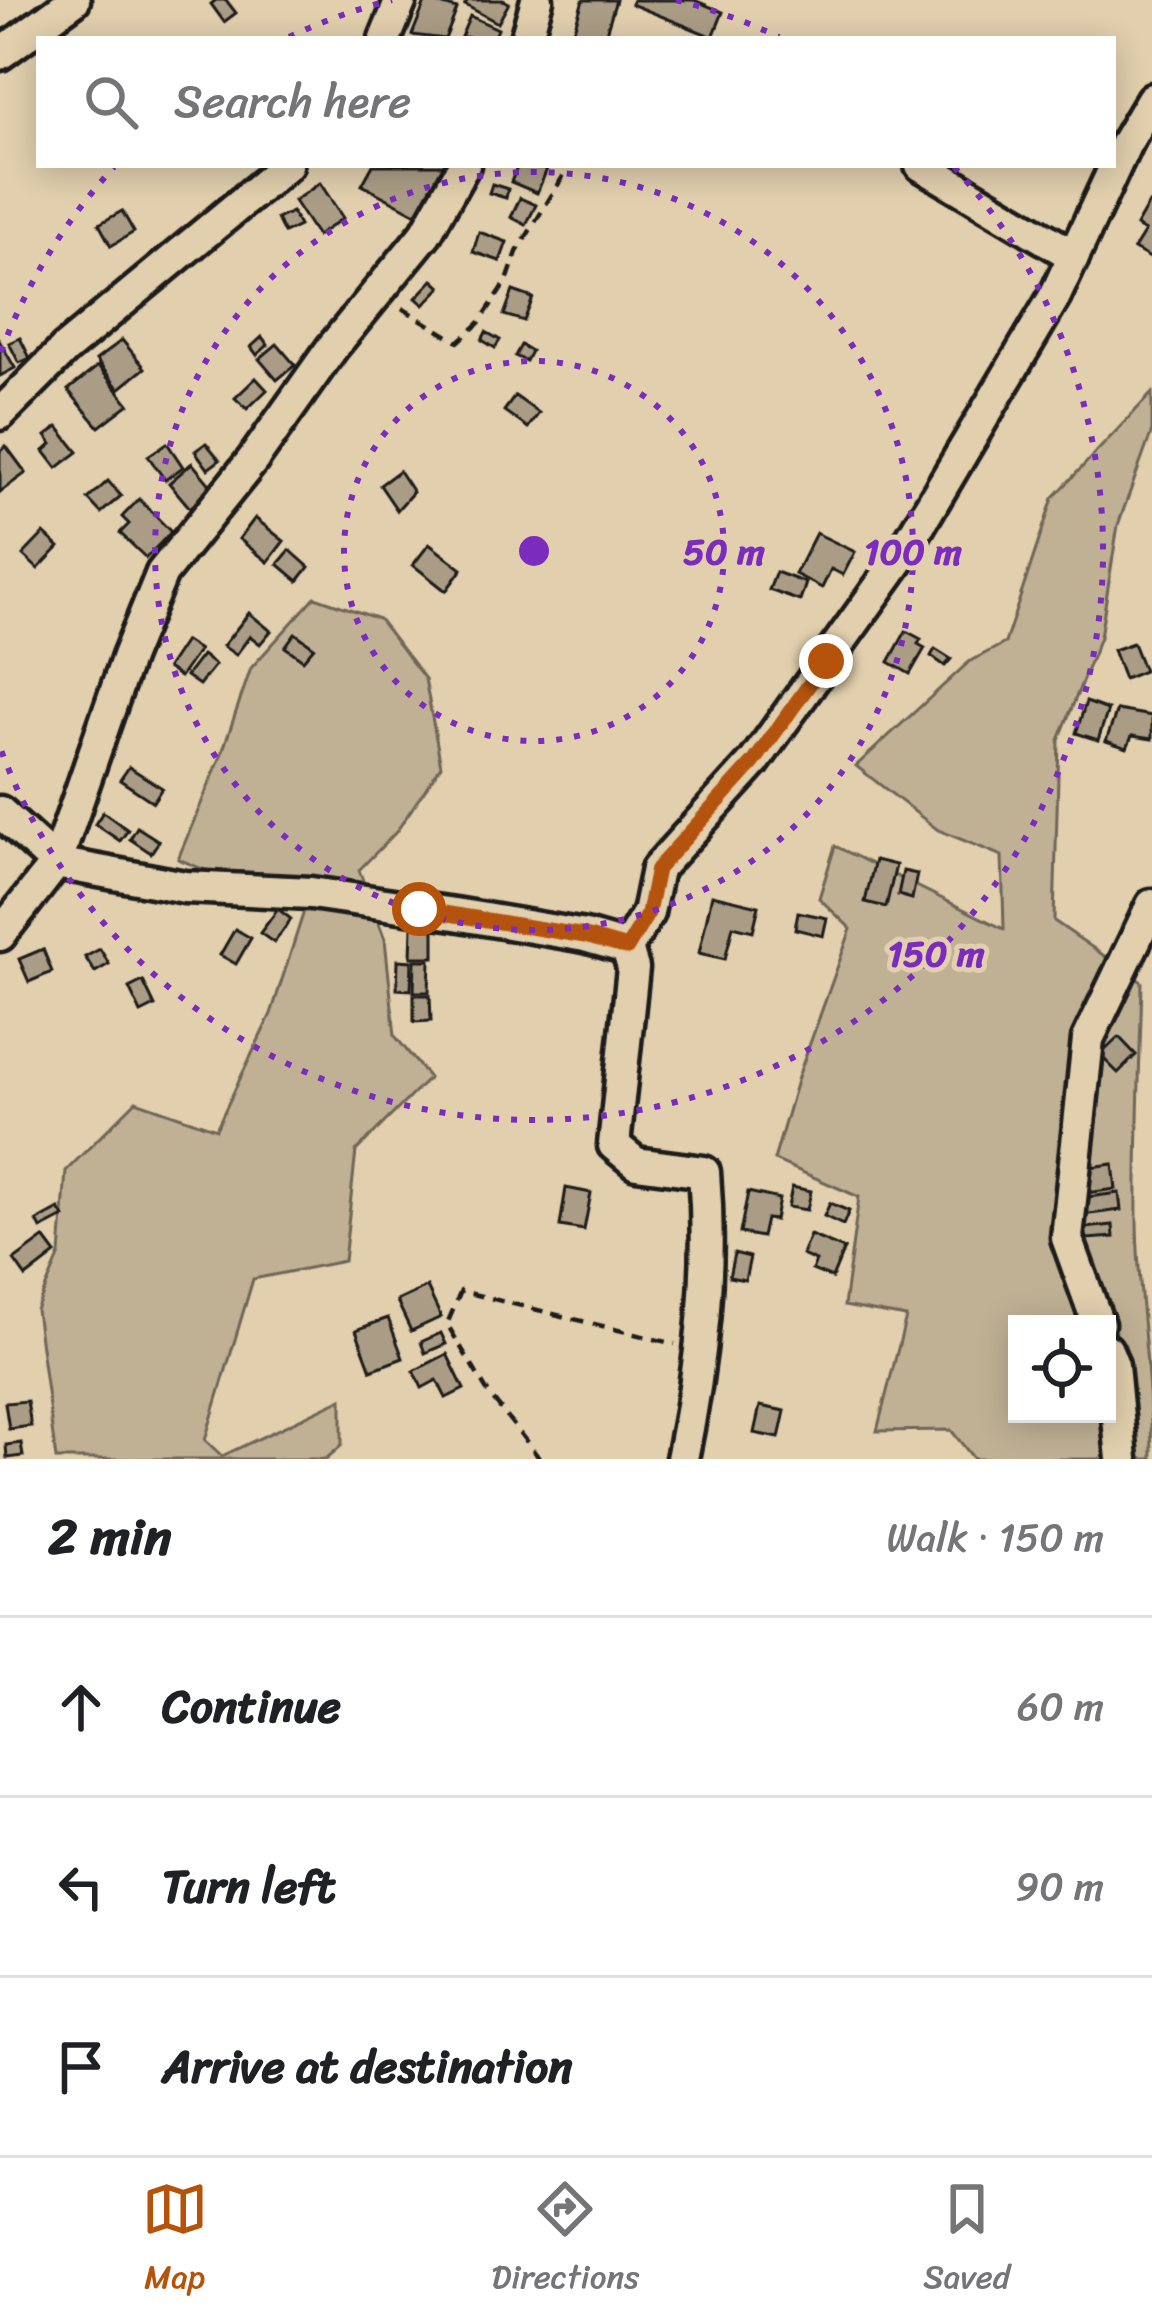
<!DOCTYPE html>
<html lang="en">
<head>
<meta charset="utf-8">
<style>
	:root { --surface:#fff; --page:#f2f2f2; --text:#202124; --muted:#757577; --line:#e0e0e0; --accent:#b45309 }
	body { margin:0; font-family:Sriracha,sans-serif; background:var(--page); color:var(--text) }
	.controls { position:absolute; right:36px; bottom:36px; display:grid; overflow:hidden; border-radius:0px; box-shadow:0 6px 30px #0003 }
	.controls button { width:108px; height:108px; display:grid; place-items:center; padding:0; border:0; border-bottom:3px solid var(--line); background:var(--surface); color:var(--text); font:60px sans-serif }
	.stop { position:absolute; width:36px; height:36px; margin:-27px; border:9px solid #b45309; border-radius:50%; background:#fff }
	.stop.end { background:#b45309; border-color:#fff; box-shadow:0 3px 12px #0008 }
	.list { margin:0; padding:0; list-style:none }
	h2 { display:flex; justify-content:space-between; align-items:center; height:156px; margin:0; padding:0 48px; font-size:51px }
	h2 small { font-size:39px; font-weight:400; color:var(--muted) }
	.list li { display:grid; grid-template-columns:78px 1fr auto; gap:36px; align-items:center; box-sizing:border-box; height:180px; padding:0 48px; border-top:3px solid var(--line) }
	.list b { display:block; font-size:45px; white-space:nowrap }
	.list em { font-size:39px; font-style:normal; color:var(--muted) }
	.icon { flex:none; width:66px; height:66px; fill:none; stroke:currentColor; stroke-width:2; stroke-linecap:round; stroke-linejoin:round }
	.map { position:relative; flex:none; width:1152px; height:1459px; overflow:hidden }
	.search { position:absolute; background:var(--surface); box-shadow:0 6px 30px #0003; left:36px; right:36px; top:36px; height:132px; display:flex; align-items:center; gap:30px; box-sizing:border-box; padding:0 42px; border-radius:0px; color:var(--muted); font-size:45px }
	.sheet { height:696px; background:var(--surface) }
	nav { display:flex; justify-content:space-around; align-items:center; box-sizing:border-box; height:168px; border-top:3px solid var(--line); background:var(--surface); font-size:33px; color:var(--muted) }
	nav a { display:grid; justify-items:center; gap:6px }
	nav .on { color:var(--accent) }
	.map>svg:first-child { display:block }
	.green { fill:#c0b195; stroke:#6e6658; stroke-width:3; fill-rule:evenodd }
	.building { fill:#ab9d85; stroke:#1c1c1c; stroke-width:3 }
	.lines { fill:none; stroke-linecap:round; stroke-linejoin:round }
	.minor-casing { stroke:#1c1c1c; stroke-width:39 }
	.path { stroke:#1c1c1c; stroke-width:4.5; stroke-dasharray:12 9; stroke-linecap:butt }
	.minor { stroke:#e1cfad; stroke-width:30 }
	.route { stroke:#b45309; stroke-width:15 }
	.ring { fill:none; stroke:#7b2cbf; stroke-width:6; stroke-dasharray:6 12 }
	.centre { fill:#7b2cbf; stroke:#e1cfad; stroke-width:6 }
	.ring-label { font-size:36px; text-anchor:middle; font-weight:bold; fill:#7b2cbf; stroke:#e1cfad; stroke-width:10; stroke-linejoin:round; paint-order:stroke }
</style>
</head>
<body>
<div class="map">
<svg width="1152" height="1459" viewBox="0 0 1152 1459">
	<rect width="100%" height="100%" fill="#e1cfad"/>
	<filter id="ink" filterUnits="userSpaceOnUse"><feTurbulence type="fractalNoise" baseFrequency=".00833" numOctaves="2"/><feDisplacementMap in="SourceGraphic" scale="24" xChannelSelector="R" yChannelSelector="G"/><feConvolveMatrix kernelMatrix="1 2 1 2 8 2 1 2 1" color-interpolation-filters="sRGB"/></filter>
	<g filter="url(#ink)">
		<g class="green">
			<path d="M1152,393V431L1118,525L1100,637L1059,740L1054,921L1142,982C1140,1062 1136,1142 1137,1221C1138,1301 1152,1380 1152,1459H974L951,1430L877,1431L906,1317L844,1306L859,1197L774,1160L798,1077L851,929L819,898L835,846L1004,929L1002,856L938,830L856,766L969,662L1005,643L1053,498ZM1017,1324H1107V1414H1017Z"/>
			<path d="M315,597L379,619L425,679L441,766L396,832L359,870L385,939L395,1036L429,1078L356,1151L344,1261L253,1279L205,1440L222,1456L342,1399V1445L326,1459H56L36,1310L60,1255L66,1171L136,1101L216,1129L271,1014L304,911L178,859L221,756L251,668Z"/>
		</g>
		<g class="building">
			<path d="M216,0H226L236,13L224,22L211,4Z"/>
			<path d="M426,0L457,9L445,39L412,35Z"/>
			<path d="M468,0H503L509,3L498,23L465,5Z"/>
			<path d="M583,0H616L604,39H571Z"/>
			<path d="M633,0H694L723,12L713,37L631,4Z"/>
			<path d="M470,16L498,29L494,39L461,37Z"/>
			<path d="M373,165H445L418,215L362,185Z"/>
			<path d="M518,165L547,169L537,193L511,182Z"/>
			<path d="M320,183L343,218L317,236L294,201Z"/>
			<path d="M492,184L508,189L506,198L489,193Z"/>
			<path d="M520,198L536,205L526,225L511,217Z"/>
			<path d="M1149,203L1152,204V259L1134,249L1145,231L1136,226Z"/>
			<path d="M122,211L134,232L111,246L99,224Z"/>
			<path d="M292,212L299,226L284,233L277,219Z"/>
			<path d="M479,232L507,242L500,261L473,252Z"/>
			<path d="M433,280L441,287L424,305L416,298Z"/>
			<path d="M513,291L533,298L524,321L504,315Z"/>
			<path d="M486,332L500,340L495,348L482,340Z"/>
			<path d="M262,337L268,345L257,355L251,347Z"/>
			<path d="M20,338L30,358L19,363L9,343Z"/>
			<path d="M122,340L145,368L119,389L96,360Z"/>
			<path d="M0,342L15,368L0,376Z"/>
			<path d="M277,344L295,365L277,380L259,359Z"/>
			<path d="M521,345L531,351L526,361L515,356Z"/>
			<path d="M98,366L129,404L99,427L68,390Z"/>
			<path d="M256,378L267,390L247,409L235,398Z"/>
			<path d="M515,396L539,413L528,428L504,411Z"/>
			<path d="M58,427L78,452L57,468L44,451L52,444L46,436Z"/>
			<path d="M167,443L183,467L165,480L148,456Z"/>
			<path d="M206,443L220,460L208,469L195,451Z"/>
			<path d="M6,446L26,473L0,492V451Z"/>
			<path d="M192,463L213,488L190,508L169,483Z"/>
			<path d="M399,471L413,492L397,510L380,485Z"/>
			<path d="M108,481L121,496L101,513L88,499Z"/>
			<path d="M139,499L171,532L146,558L120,533L129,524L122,517Z"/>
			<path d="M255,518L284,541L268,562L239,539Z"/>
			<path d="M44,533L59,547L38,569L23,555Z"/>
			<path d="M816,533L855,552L843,575L831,569L822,588L795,574Z"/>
			<path d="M429,544L462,569L446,591L413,565Z"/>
			<path d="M290,550L309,567L298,581L278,564Z"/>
			<path d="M776,572L806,583L800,601L769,590Z"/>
			<path d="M249,613L271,631L260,644L250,636L236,655L223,646Z"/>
			<path d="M906,631L921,639L918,644L925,648L910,674L889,662Z"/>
			<path d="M295,633L314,647L303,660L285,647Z"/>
			<path d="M185,641L199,650L180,677L167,668Z"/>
			<path d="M1133,643L1144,671L1124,679L1113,650Z"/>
			<path d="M935,649L951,659L945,666L931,656Z"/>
			<path d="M202,655L215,665L199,685L186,676Z"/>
			<path d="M1086,702L1108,710L1098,740L1076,733Z"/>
			<path d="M1117,710L1152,716V739L1132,736L1127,748L1106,741Z"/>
			<path d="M129,767L162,788L153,802L120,780Z"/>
			<path d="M103,812L128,830L120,841L95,824Z"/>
			<path d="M137,827L159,841L151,853L130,839Z"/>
			<path d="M875,860L896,865L886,907L865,902Z"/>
			<path d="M903,871L917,874L912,899L898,895Z"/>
			<path d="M712,895L759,906L753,931L733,926L725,959L699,953Z"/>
			<path d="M278,909L291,919L274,943L260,933Z"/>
			<path d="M798,912L827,918L823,936L795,929Z"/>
			<path d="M412,926L434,927V957H411Z"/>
			<path d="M235,929L251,938L236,964L220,955Z"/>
			<path d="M43,949L52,972L29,982L19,959Z"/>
			<path d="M100,949L109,964L95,972L85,957Z"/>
			<path d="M398,960L412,961L411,990L397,989Z"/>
			<path d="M415,960H430L429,992H414Z"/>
			<path d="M143,981L155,1006L141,1013L129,988Z"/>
			<path d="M414,995H430L431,1021L414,1022Z"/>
			<path d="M1119,1037L1136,1055L1118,1073L1100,1055Z"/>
			<path d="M1113,1164L1116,1189L1086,1193L1082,1168Z"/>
			<path d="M792,1187L811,1191L807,1210L788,1207Z"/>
			<path d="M566,1188L591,1193L584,1230L560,1226Z"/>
			<path d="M748,1192L779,1199L775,1220L766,1219L762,1237L740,1233Z"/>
			<path d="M1119,1193L1121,1210L1082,1215L1080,1198Z"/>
			<path d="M830,1203L849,1211L843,1225L824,1216Z"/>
			<path d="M59,1209L64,1217L41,1229L37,1221Z"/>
			<path d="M1113,1225L1114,1237L1087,1239L1085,1228Z"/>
			<path d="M810,1235L844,1249L832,1278L812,1270L816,1261L802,1255Z"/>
			<path d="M44,1238L56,1254L26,1277L14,1260Z"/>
			<path d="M734,1253L750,1257L745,1280L729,1277Z"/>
			<path d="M427,1287L441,1317L411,1331L397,1301Z"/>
			<path d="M388,1318L403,1358L371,1370L356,1330Z"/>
			<path d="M441,1333L446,1344L425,1353L421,1342Z"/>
			<path d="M447,1354L464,1389L446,1398L437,1380L422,1388L414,1371Z"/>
			<path d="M27,1401L31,1426L9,1429L5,1403Z"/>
			<path d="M760,1406L785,1411L779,1438L754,1433Z"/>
			<path d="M21,1443L23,1456L7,1458L6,1445Z"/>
		</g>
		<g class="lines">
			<defs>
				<g id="minor">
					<path d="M385,39L401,0"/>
					<path d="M526,39L537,0"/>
					<path d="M0,54L74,0"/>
					<path d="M921,165L1074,256"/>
					<path d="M0,414L65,349L287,165"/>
					<path d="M0,812L56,863L185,887L311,893L455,914L585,936L627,948"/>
					<path d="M0,935L56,863L128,656L162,573L252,461L332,348L426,233L464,165"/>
					<path d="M1098,1324L1067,1238L1088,1039L1152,905"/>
					<path d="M1107,1350L1113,1365L1122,1459"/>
					<path d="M682,1459C702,1363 712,1270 704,1172L636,1163L614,1145L633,968L627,948L648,913L657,869L754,762L898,561L1055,296L1126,143L1152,99"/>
				</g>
			</defs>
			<use href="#minor" class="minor-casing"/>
			<g class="path">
				<path d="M621,39L623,34L642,39"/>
				<path d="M402,308L458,342L479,323L507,281L517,252L570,165"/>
				<path d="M540,1459L489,1394L447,1324L461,1291L675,1344"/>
			</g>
			<use href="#minor" class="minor"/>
		</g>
	</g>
	<g class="lines" filter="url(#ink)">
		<path class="route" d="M419,909L585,936L627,948L648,913L657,869L754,762L826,661"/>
	</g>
	<g class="ring">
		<circle cx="534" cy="551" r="190"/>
		<circle cx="534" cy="551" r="379"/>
		<path d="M1 352A569 569 0 0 1 114 167M289 37A569 569 0 0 1 392 0M676 0A569 569 0 0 1 779 37M954 167A569 569 0 1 1 1 750"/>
	</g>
	<circle cx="534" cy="551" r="18" class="centre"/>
	<g class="ring-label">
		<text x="724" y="564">50 m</text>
		<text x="913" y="564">100 m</text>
		<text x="936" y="966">150 m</text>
	</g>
</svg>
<div class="controls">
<button><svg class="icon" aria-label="locate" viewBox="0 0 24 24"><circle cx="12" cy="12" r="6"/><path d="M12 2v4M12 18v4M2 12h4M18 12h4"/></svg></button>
</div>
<div class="stop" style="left:419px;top:909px"></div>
<div class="stop end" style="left:826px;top:661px"></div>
<div class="search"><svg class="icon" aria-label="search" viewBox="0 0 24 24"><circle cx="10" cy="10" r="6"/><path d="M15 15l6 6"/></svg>Search here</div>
</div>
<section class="sheet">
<h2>2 min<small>Walk · 150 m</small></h2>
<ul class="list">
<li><svg class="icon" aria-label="ahead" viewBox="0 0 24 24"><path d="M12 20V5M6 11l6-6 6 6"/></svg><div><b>Continue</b></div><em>60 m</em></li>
<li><svg class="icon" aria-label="left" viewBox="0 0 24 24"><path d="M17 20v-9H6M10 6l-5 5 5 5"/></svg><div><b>Turn left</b></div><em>90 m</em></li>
<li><svg class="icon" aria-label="arrive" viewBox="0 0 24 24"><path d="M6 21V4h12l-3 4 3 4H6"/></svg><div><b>Arrive at destination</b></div></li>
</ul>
</section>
<nav>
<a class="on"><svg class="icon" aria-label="map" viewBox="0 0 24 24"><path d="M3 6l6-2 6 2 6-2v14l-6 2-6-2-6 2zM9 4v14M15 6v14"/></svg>Map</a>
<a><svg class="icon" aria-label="directions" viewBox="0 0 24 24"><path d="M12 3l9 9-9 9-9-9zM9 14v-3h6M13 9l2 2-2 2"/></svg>Directions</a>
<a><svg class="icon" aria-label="saved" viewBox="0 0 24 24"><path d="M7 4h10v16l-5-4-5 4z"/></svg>Saved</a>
</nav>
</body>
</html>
